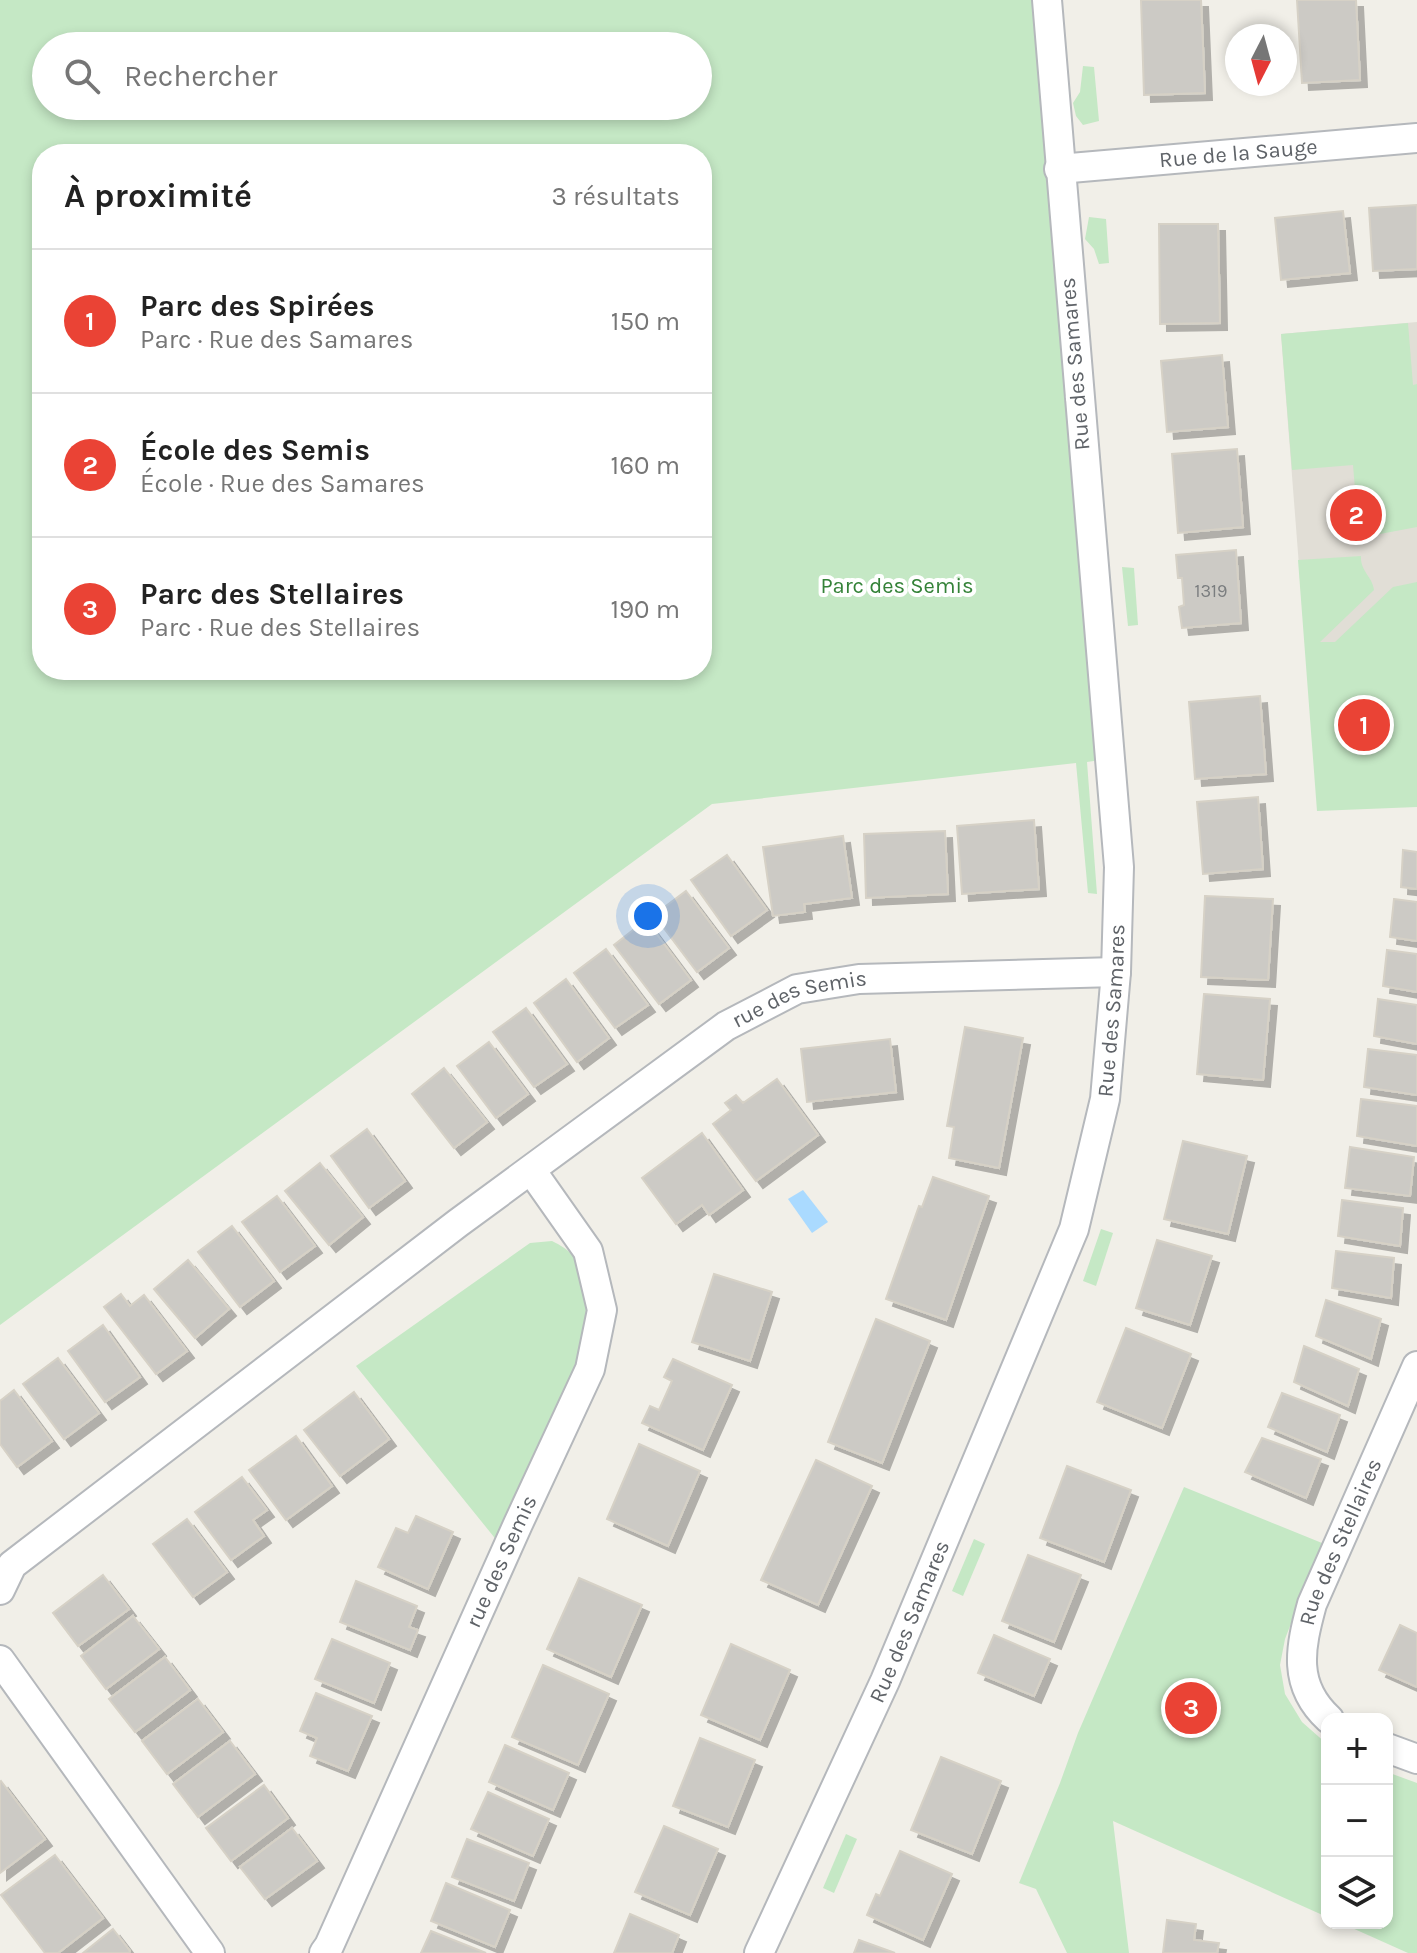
<!DOCTYPE html>
<html lang="fr">
<head>
<meta charset="utf-8">
<style>
	:root { --surface:#fff; --page:#f6f6f6; --text:#222; --muted:#767676; --line:#e0e0e0; --accent:#ea4335 }
	body { margin:0; font-family:Karla,sans-serif; background:var(--page); color:var(--text) }
	.controls { position:absolute; right:24px; bottom:24px; display:grid; overflow:hidden; border-radius:16px; box-shadow:0 4px 12px #0003 }
	.controls button { width:72px; height:72px; display:grid; place-items:center; padding:0; border:0; border-bottom:2px solid var(--line); background:var(--surface); color:var(--text); font:40px sans-serif }
	.compass { position:absolute; left:1225px; top:24px; width:72px; height:72px; border-radius:50%; background:var(--surface); box-shadow:0 4px 12px #0003; rotate:186deg }
	.you { position:absolute; left:648px; top:916px; width:28px; height:28px; margin:-20px; border:6px solid #fff; border-radius:50%; background:#1a73e8; box-shadow:0 0 0 12px #1a73e833 }
	.badge { display:grid; place-items:center; width:52px; height:52px; border-radius:50%; background:var(--accent); color:#fff; font-size:26px; font-weight:700 }
	.pin { position:absolute; translate:-50% -50%; border:4px solid #fff; box-shadow:0 2px 8px #0006 }
	.list { margin:0; padding:0; list-style:none }
	h2 { display:flex; justify-content:space-between; align-items:center; height:104px; margin:0; padding:0 32px; font-size:34px }
	h2 small { font-size:26px; font-weight:400; color:var(--muted) }
	.list li { display:grid; grid-template-columns:52px 1fr auto; gap:24px; align-items:center; box-sizing:border-box; height:144px; padding:0 32px; border-top:2px solid var(--line) }
	.list b { display:block; font-size:30px; white-space:nowrap }
	.list p { margin:0; font-size:26px; white-space:nowrap; color:var(--muted) }
	.list em { font-size:26px; font-style:normal; color:var(--muted) }
	.icon { flex:none; width:44px; height:44px; fill:none; stroke:currentColor; stroke-width:2; stroke-linecap:round; stroke-linejoin:round }
	.map { position:relative; flex:none; width:1417px; height:1953px; overflow:hidden }
	.search { position:absolute; background:var(--surface); box-shadow:0 4px 12px #0003; left:32px; top:32px; width:680px; height:88px; display:flex; align-items:center; gap:20px; box-sizing:border-box; padding:0 28px; border-radius:44px; color:var(--muted); font-size:30px }
	.panel { position:absolute; background:var(--surface); box-shadow:0 4px 12px #0003; left:32px; top:144px; width:680px; height:536px; border-radius:32px }
	.map>svg:first-child { display:block }
	.education { fill:#e1ded6 }
	.green { fill:#c5e8c5; fill-rule:evenodd }
	.water { fill:#aadaff }
	.building { fill:#cccac5; stroke:#d6d1c6; stroke-width:2; filter:url(#shadow) }
	.lines { fill:none; stroke-linecap:round; stroke-linejoin:round }
	.street-casing { stroke:#b5b8bc; stroke-width:32 }
	.street { stroke:#fff; stroke-width:28 }
	.labels { text-anchor:middle; dominant-baseline:central; stroke-width:8; stroke-linejoin:round; paint-order:stroke }
	.number-label { font-size:18px; fill:#7a7d7f }
	.street-label { font-size:22px; fill:#5f6368; stroke:#fff }
	.park-label { font-size:22px; fill:#348238; stroke:#fff }
</style>
</head>
<body>
<div class="map">
<svg width="1417" height="1953" viewBox="0 0 1417 1953">
	<defs>
		<filter id="shadow"><feDropShadow dx="7" dy="7" stdDeviation="0" flood-color="#0004"/></filter>
	</defs>
	<rect width="100%" height="100%" fill="#f1efe8"/>
	<path class="education" d="M1417,322V641L1305,643L1281,334Z"/>
	<g class="green">
		<path d="M0,0H1042L1107,759L1087,762L1097,894L1088,893L1076,763L712,804L0,1325ZM46,46H698V106H46ZM42,154H702V670H42Z"/>
		<path d="M1083,66L1094,67L1099,121L1083,125L1076,116L1073,103L1080,92Z"/>
		<path d="M1089,217L1106,219L1109,263L1099,264L1094,249L1085,239Z"/>
		<path d="M1408,323L1413,385L1417,384V527L1359,538L1353,465L1292,470L1281,334Z"/>
		<path d="M1361,556C1360,571 1373,577 1374,590L1320,642H1335L1393,587L1417,582V807L1317,811L1298,560Z"/>
		<path d="M1122,567L1134,568L1138,625L1128,626Z"/>
		<path d="M1101,1229L1113,1233L1096,1286L1083,1281Z"/>
		<path d="M552,1241C572,1251 574,1255 584,1275C615,1340 563,1402 534,1457C520,1484 510,1514 498,1542L356,1366L530,1243Z"/>
		<path d="M1184,1487L1322,1543L1285,1639L1280,1665L1285,1694L1302,1722L1327,1744V1917L1113,1821L1129,1953H1067L1036,1889L1019,1883L1060,1783L1078,1733Z"/>
		<path d="M974,1539L985,1544L963,1596L952,1591Z"/>
		<path d="M1387,1772L1417,1783V1953H1408L1341,1923H1387Z"/>
		<path d="M846,1834L857,1839L834,1893L823,1888Z"/>
	</g>
	<path class="water" d="M803,1190L828,1222L812,1233L788,1199Z"/>
	<g class="building">
		<path d="M1141,0H1201L1205,93L1144,95Z"/>
		<path d="M1297,0H1356L1360,80L1302,83Z"/>
		<path d="M1417,205V269L1373,271L1369,208Z"/>
		<path d="M1343,211L1350,273L1281,280L1275,218Z"/>
		<path d="M1159,224H1218L1220,323L1160,324Z"/>
		<path d="M1222,355L1228,427L1167,432L1161,361Z"/>
		<path d="M1237,449L1243,527L1178,533L1172,454Z"/>
		<path d="M1236,550L1241,623L1182,628L1179,607L1184,605L1182,578H1178L1176,555Z"/>
		<path d="M1260,696L1266,774L1195,779L1189,702Z"/>
		<path d="M1258,797L1263,869L1203,874L1197,802Z"/>
		<path d="M1034,820L1039,889L962,894L957,826Z"/>
		<path d="M945,831L948,894L866,898L864,834Z"/>
		<path d="M843,836L852,898L804,904L805,912L773,916L763,847Z"/>
		<path d="M1403,850L1417,852V889L1401,887Z"/>
		<path d="M727,855L767,910L731,936L691,880Z"/>
		<path d="M686,891L729,948L697,972L654,915Z"/>
		<path d="M1205,896L1273,899L1268,980L1201,977Z"/>
		<path d="M1394,899L1417,902V941L1390,937Z"/>
		<path d="M646,920L691,980L659,1004L614,945Z"/>
		<path d="M606,949L648,1005L615,1028L574,973Z"/>
		<path d="M1387,950L1417,954V992L1383,986Z"/>
		<path d="M566,979L609,1038L577,1062L534,1003Z"/>
		<path d="M1204,994L1270,999L1263,1080L1197,1074Z"/>
		<path d="M1378,999L1417,1005V1044L1374,1036Z"/>
		<path d="M526,1008L567,1064L534,1087L493,1032Z"/>
		<path d="M965,1027L1023,1038L999,1168L949,1158L954,1127L947,1126Z"/>
		<path d="M890,1039L896,1092L807,1102L801,1049Z"/>
		<path d="M489,1042L528,1094L496,1118L457,1066Z"/>
		<path d="M1368,1049L1417,1055V1095L1364,1087Z"/>
		<path d="M444,1068L487,1122L454,1148L412,1094Z"/>
		<path d="M777,1079L818,1135L756,1181L713,1124L731,1110L725,1103L736,1095L743,1103Z"/>
		<path d="M1361,1099L1417,1106V1146L1357,1136Z"/>
		<path d="M367,1129L405,1181L369,1208L331,1156Z"/>
		<path d="M702,1133L743,1190L709,1215L702,1205L676,1224L642,1178Z"/>
		<path d="M1183,1141L1247,1156L1228,1234L1164,1219Z"/>
		<path d="M1350,1147L1414,1157L1410,1196L1345,1188Z"/>
		<path d="M320,1163L363,1217L329,1245L285,1191Z"/>
		<path d="M933,1177L989,1196L946,1320L886,1299L919,1206L922,1207Z"/>
		<path d="M277,1196L315,1246L280,1272L242,1222Z"/>
		<path d="M1342,1200L1403,1208L1400,1246L1338,1236Z"/>
		<path d="M232,1226L274,1281L240,1307L198,1252Z"/>
		<path d="M1157,1240L1212,1256L1190,1325L1136,1308Z"/>
		<path d="M1336,1251L1394,1258L1391,1298L1332,1288Z"/>
		<path d="M188,1260L229,1309L195,1338L154,1289Z"/>
		<path d="M714,1274L772,1292L750,1361L692,1342Z"/>
		<path d="M121,1294L130,1306L144,1295L187,1351L156,1374L104,1307Z"/>
		<path d="M1326,1300L1381,1319L1371,1359L1316,1336Z"/>
		<path d="M876,1319L930,1341L882,1463L828,1442Z"/>
		<path d="M103,1325L140,1377L105,1402L68,1351Z"/>
		<path d="M1126,1328L1191,1354L1162,1428L1097,1402Z"/>
		<path d="M1304,1346L1359,1369L1348,1406L1294,1382Z"/>
		<path d="M58,1358L99,1413L64,1439L23,1384Z"/>
		<path d="M673,1359L732,1385L703,1450L642,1423L650,1406L659,1410L672,1381L664,1377Z"/>
		<path d="M14,1390L52,1441L17,1467L0,1444V1401Z"/>
		<path d="M354,1392L389,1439L340,1476L304,1430Z"/>
		<path d="M1282,1393L1340,1415L1327,1452L1268,1427Z"/>
		<path d="M296,1436L332,1486L286,1520L249,1470Z"/>
		<path d="M1262,1438L1321,1459L1306,1498L1245,1472Z"/>
		<path d="M639,1444L700,1471L668,1546L607,1519Z"/>
		<path d="M816,1460L872,1486L818,1605L761,1580Z"/>
		<path d="M1067,1466L1131,1490L1104,1562L1040,1538Z"/>
		<path d="M242,1477L267,1510L253,1520L264,1536L231,1560L195,1512Z"/>
		<path d="M416,1516L453,1532L428,1589L378,1567L396,1528L408,1533Z"/>
		<path d="M187,1519L227,1572L193,1597L153,1544Z"/>
		<path d="M1028,1555L1081,1575L1054,1642L1002,1621Z"/>
		<path d="M103,1575L129,1609L78,1646L53,1613Z"/>
		<path d="M579,1578L642,1605L611,1677L547,1649Z"/>
		<path d="M356,1581L417,1606L409,1627L418,1630L410,1650L340,1622Z"/>
		<path d="M133,1616L159,1649L106,1689L81,1656Z"/>
		<path d="M1400,1625L1417,1633V1687L1379,1670Z"/>
		<path d="M994,1635L1050,1659L1034,1696L978,1673Z"/>
		<path d="M332,1639L390,1663L374,1703L315,1679Z"/>
		<path d="M731,1644L790,1670L760,1740L701,1715Z"/>
		<path d="M165,1657L190,1690L135,1732L109,1699Z"/>
		<path d="M543,1665L609,1694L578,1765L512,1737Z"/>
		<path d="M316,1693L372,1716L348,1771L310,1756L317,1738L300,1731Z"/>
		<path d="M198,1699L223,1732L167,1774L142,1741Z"/>
		<path d="M700,1738L755,1760L728,1827L673,1806Z"/>
		<path d="M230,1741L255,1774L198,1817L173,1784Z"/>
		<path d="M505,1745L569,1773L553,1810L489,1782Z"/>
		<path d="M941,1757L1001,1781L972,1854L911,1830Z"/>
		<path d="M1,1781L45,1839L0,1873V1782Z"/>
		<path d="M264,1785L288,1818L231,1861L206,1828Z"/>
		<path d="M488,1792L549,1819L533,1856L471,1829Z"/>
		<path d="M664,1826L718,1849L690,1915L635,1892Z"/>
		<path d="M292,1828L317,1861L265,1899L240,1867Z"/>
		<path d="M467,1839L529,1863L514,1901L452,1877Z"/>
		<path d="M900,1851L952,1874L923,1940L867,1915L876,1894L880,1896Z"/>
		<path d="M55,1855L103,1918L58,1953H45L1,1895Z"/>
		<path d="M446,1883L510,1910L495,1947L431,1921Z"/>
		<path d="M630,1914L679,1935L672,1953H614Z"/>
		<path d="M1167,1920L1196,1924L1194,1940L1219,1943L1217,1953H1163Z"/>
		<path d="M113,1929L130,1951L129,1953H83Z"/>
		<path d="M431,1931L486,1953H421Z"/>
		<path d="M859,1940L895,1953H854Z"/>
	</g>
	<g class="lines">
		<defs>
			<g id="street">
				<path id="s1" d="M1059,169L1417,138"/>
				<path id="s2" d="M0,1590L12,1565L458,1223L726,1026L797,989L859,979L1116,972"/>
				<path d="M0,1660L210,1953"/>
				<path id="s3" d="M1329,1719C1292,1685 1300,1648 1312,1604L1417,1366"/>
				<path d="M1387,1748L1417,1759"/>
				<path id="s4" d="M324,1953L329,1946L518,1524L590,1369L602,1310L588,1251L531,1170"/>
				<path id="s5" d="M759,1953L885,1681L1074,1229L1105,1099L1116,972L1119,867L1047,0"/>
			</g>
		</defs>
		<use href="#street" class="street-casing"/>
		<use href="#street" class="street"/>
	</g>
	<g class="labels">
		<g class="number-label">
			<text x="1211" y="591">1319</text>
		</g>
		<g class="street-label">
			<text stroke="none"><textPath href="#s1" startOffset="180">Rue de la Sauge</textPath></text>
			<text transform="translate(1075 364) rotate(-95)">Rue des Samares</text>
			<text stroke="none"><textPath href="#s2" startOffset="1002">rue des Semis</textPath></text>
			<text stroke="none"><textPath href="#s5" startOffset="1012">Rue des Samares</textPath></text>
			<text stroke="none"><textPath href="#s3" startOffset="192">Rue des Stellaires</textPath></text>
			<text stroke="none"><textPath href="#s4" startOffset="430">rue des Semis</textPath></text>
			<text stroke="none"><textPath href="#s5" startOffset="364">Rue des Samares</textPath></text>
		</g>
		<g class="park-label">
			<text x="897" y="586">Parc des Semis</text>
		</g>
	</g>
</svg>
<div class="controls">
<button>+</button>
<button>−</button>
<button><svg class="icon" aria-label="layers" viewBox="0 0 24 24"><path d="M12 4l9 5-9 5-9-5zM3 14l9 5 9-5"/></svg></button>
</div>
<svg class="compass" viewBox="-18 -18 36 36"><path d="M0-13l5 13h-10z" fill="#e53935"/><path d="M0 13l5-13h-10z" fill="#767676"/></svg>
<div class="you"></div>
<div class="pin badge" style="left:1364px;top:725px">1</div>
<div class="pin badge" style="left:1356px;top:515px">2</div>
<div class="pin badge" style="left:1191px;top:1708px">3</div>
<div class="search"><svg class="icon" aria-label="search" viewBox="0 0 24 24"><circle cx="10" cy="10" r="6"/><path d="M15 15l6 6"/></svg>Rechercher</div>
<section class="panel">
<h2>À proximité<small>3 résultats</small></h2>
<ul class="list">
<li><span class="badge">1</span><div><b>Parc des Spirées</b><p>Parc · Rue des Samares</p></div><em>150 m</em></li>
<li><span class="badge">2</span><div><b>École des Semis</b><p>École · Rue des Samares</p></div><em>160 m</em></li>
<li><span class="badge">3</span><div><b>Parc des Stellaires</b><p>Parc · Rue des Stellaires</p></div><em>190 m</em></li>
</ul>
</section>
</div>
</body>
</html>
